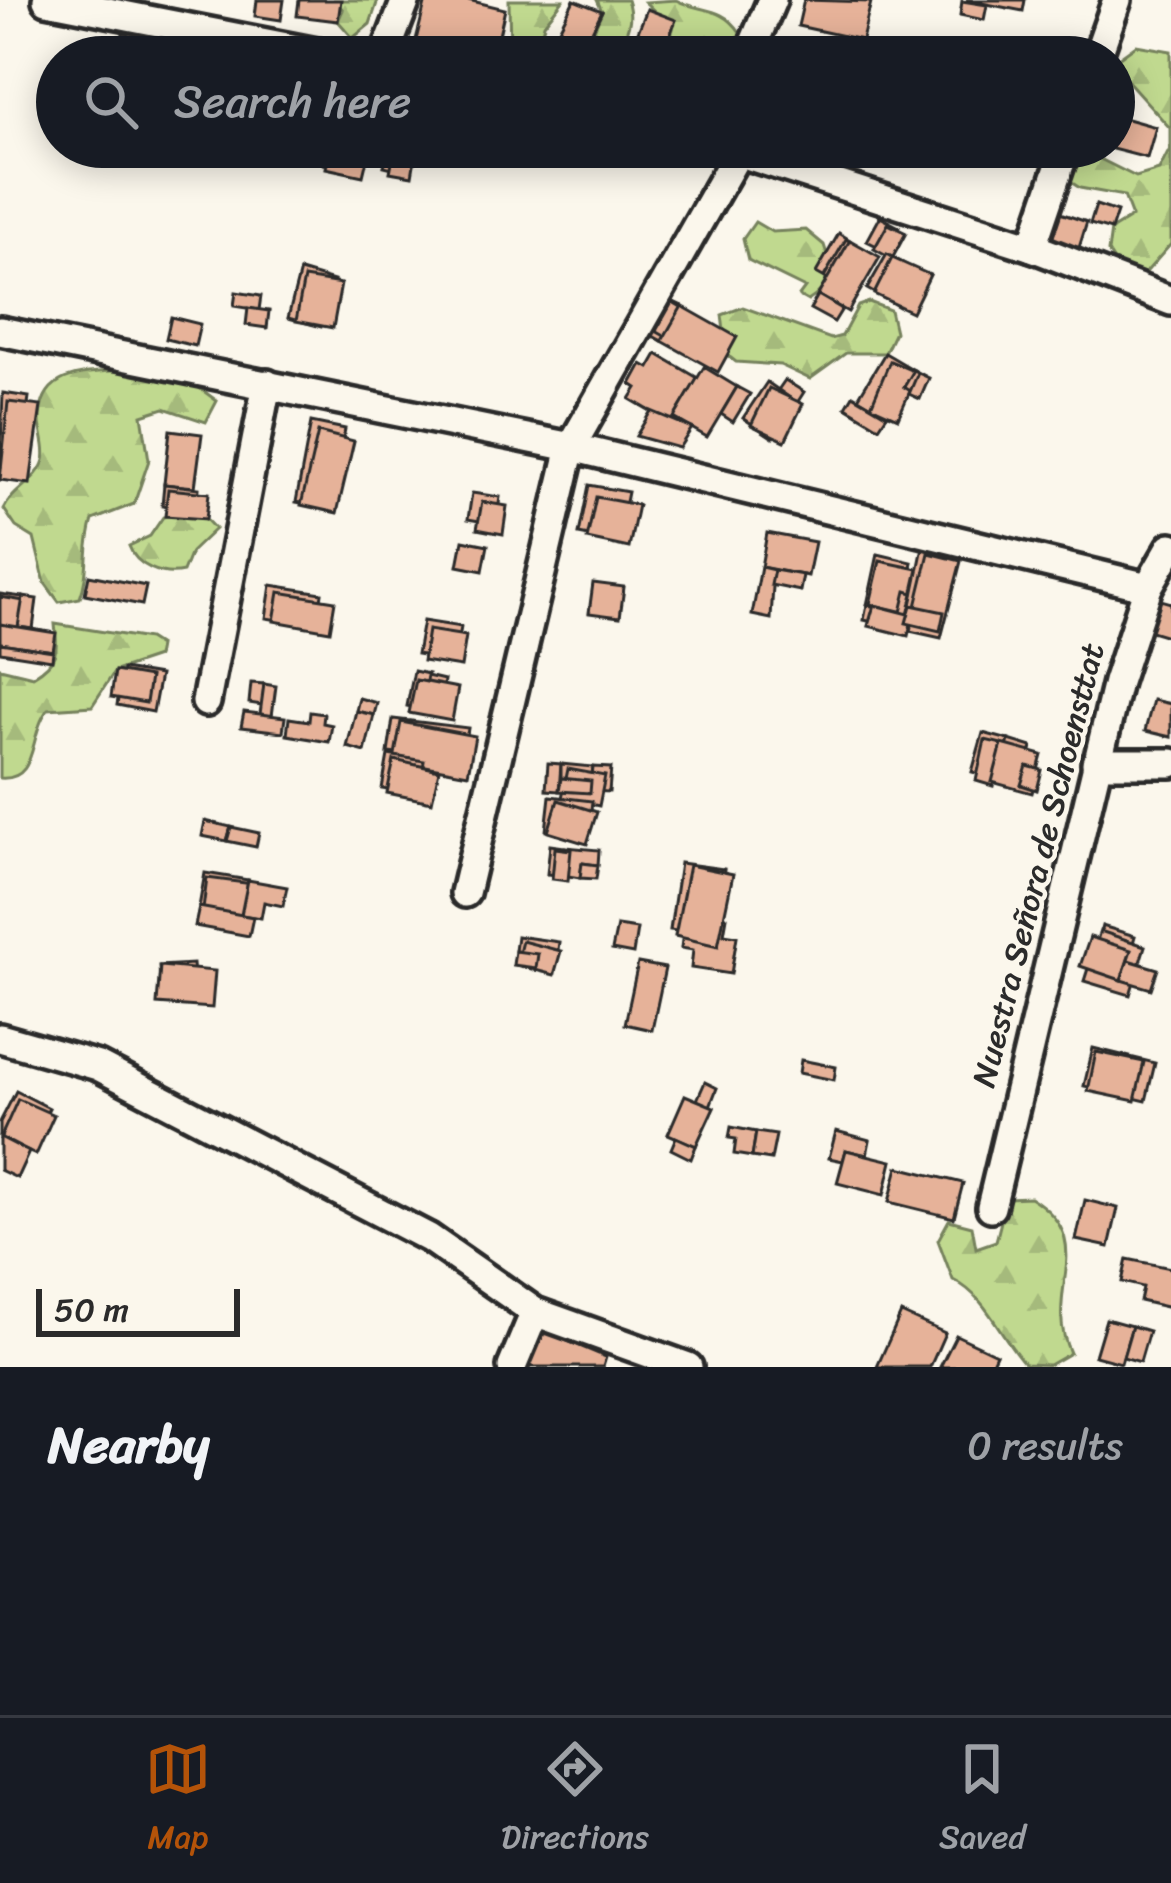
<!DOCTYPE html>
<html lang="en">
<head>
<meta charset="utf-8">
<style>
	:root { --surface:#171b24; --page:#20242c; --text:#f1f3f6; --muted:#9ea1a6; --line:#363941; --accent:#b45309 }
	body { margin:0; font-family:Sriracha,sans-serif; background:var(--page); color:var(--text) }
	.scale { position:absolute; left:36px; bottom:30px; width:204px; box-sizing:border-box; padding-left:12px; border:6px solid #2b2b2b; border-top:0; font-size:33px; line-height:42px; white-space:nowrap; color:#2b2b2b; -webkit-text-stroke:9px #fbf7ec; paint-order:stroke }
	.list { margin:0; padding:0; list-style:none }
	h2 { display:flex; justify-content:space-between; align-items:center; height:156px; margin:0; padding:0 48px; font-size:51px }
	h2 small { font-size:39px; font-weight:400; color:var(--muted) }
	.icon { flex:none; width:66px; height:66px; fill:none; stroke:currentColor; stroke-width:2; stroke-linecap:round; stroke-linejoin:round }
	.map { position:relative; flex:none; width:1171px; height:1367px; overflow:hidden }
	.search { position:absolute; background:var(--surface); box-shadow:0 6px 30px #0003; left:36px; right:36px; top:36px; height:132px; display:flex; align-items:center; gap:30px; box-sizing:border-box; padding:0 42px; border-radius:66px; color:var(--muted); font-size:45px }
	.sheet { height:348px; background:var(--surface) }
	nav { display:flex; justify-content:space-around; align-items:center; box-sizing:border-box; height:168px; border-top:3px solid var(--line); background:var(--surface); font-size:33px; color:var(--muted) }
	nav a { display:grid; justify-items:center; gap:6px }
	nav .on { color:var(--accent) }
	.map>svg:first-child { display:block }
	.forest { fill:url(#forest-firs); stroke:#76825d; stroke-width:3 }
	.building { fill:#e6b299; stroke:#2b2b2b; stroke-width:3 }
	.lines { fill:none; stroke-linecap:round; stroke-linejoin:round }
	.minor-casing { stroke:#2b2b2b; stroke-width:36 }
	.minor { stroke:#fbf7ec; stroke-width:27 }
	.labels { text-anchor:middle; dominant-baseline:central; stroke-width:9; stroke-linejoin:round; paint-order:stroke }
	.street-label { font-size:33px; fill:#2b2b2b; stroke:#fbf7ec }
</style>
</head>
<body>
<div class="map">
<svg width="1171" height="1367" viewBox="0 0 1171 1367">
	<defs>
		<pattern id="forest-firs" width="22" height="20" patternUnits="userSpaceOnUse" patternTransform="scale(3)"><rect width="22" height="20" fill="#c0d98f"/><path d="M5 1l3.5 6h-7zM16 11l3.5 6h-7z" fill="#a5ba7c"/></pattern>
	</defs>
	<rect width="100%" height="100%" fill="#fbf7ec"/>
	<filter id="ink" filterUnits="userSpaceOnUse"><feTurbulence type="fractalNoise" baseFrequency=".00833" numOctaves="2"/><feDisplacementMap in="SourceGraphic" scale="24" xChannelSelector="R" yChannelSelector="G"/><feConvolveMatrix kernelMatrix="1 2 1 2 8 2 1 2 1" color-interpolation-filters="sRGB"/></filter>
	<g filter="url(#ink)">
		<g class="forest">
			<path d="M335,0H378L370,24L353,38L338,21L343,10Z"/>
			<path d="M509,0H563L544,24L536,57L510,54Z"/>
			<path d="M597,0H627C636,26 621,34 620,57L584,53L602,11Z"/>
			<path d="M676,0C700,13 722,5 740,32L734,57H664L673,29L645,2Z"/>
			<path d="M1136,45L1171,51V244L1141,278L1120,271L1108,252L1111,230L1132,217L1124,196L1080,188L1063,177L1070,155L1094,156L1136,177L1159,170L1170,149V128L1126,79L1118,58Z"/>
			<path d="M755,222L772,232L806,230L824,245C832,267 829,289 808,301L799,296L805,288L748,260L743,239Z"/>
			<path d="M869,302L890,310L895,332L885,353H846L810,379L780,365L736,362L727,355L722,315L743,307L831,339L842,336L858,306Z"/>
			<path d="M129,369L198,387L217,401L206,422L164,408L142,415L149,460L134,504L93,520C84,547 90,572 80,598L59,602L45,583L34,538L16,527L4,509C13,489 39,480 44,460C47,450 41,433 40,423C39,367 88,375 129,369Z"/>
			<path d="M197,510L215,529L191,552L183,572C162,577 136,566 129,546L150,536L163,517Z"/>
			<path d="M55,624L148,639L159,646L157,657L115,671L92,706L48,709C28,735 39,781 0,778V668L33,676C58,661 58,652 55,624Z"/>
			<path d="M1030,1197C1102,1242 1041,1290 1070,1353L1049,1365L1025,1364C1000,1337 987,1296 953,1280L938,1240L949,1220L972,1226L976,1248L996,1241L1007,1198Z"/>
		</g>
		<g class="building">
			<path d="M257,0H284L281,20L255,16Z"/>
			<path d="M299,0H341L338,21L297,16Z"/>
			<path d="M426,0H468L505,9L494,57L415,44Z"/>
			<path d="M574,0L602,11L579,57L550,47Z"/>
			<path d="M804,0L871,2L862,40L798,26Z"/>
			<path d="M966,0H1025L1023,11Z"/>
			<path d="M962,1L987,5L984,20L960,15Z"/>
			<path d="M647,9L676,20L661,57H628Z"/>
			<path d="M123,33L163,39L160,57L120,56Z"/>
			<path d="M843,36L869,45L864,57H837Z"/>
			<path d="M132,40L162,43L160,57H131Z"/>
			<path d="M1120,117L1156,127L1147,158L1112,149Z"/>
			<path d="M327,147H363L357,172L323,164Z"/>
			<path d="M331,147H370L363,176L326,168Z"/>
			<path d="M389,147H410L404,171L384,166Z"/>
			<path d="M395,147H417L412,176L390,172Z"/>
			<path d="M1096,205L1117,212L1111,230L1090,224Z"/>
			<path d="M1060,213L1087,222L1079,248L1052,239Z"/>
			<path d="M880,217L899,227L887,251L867,241Z"/>
			<path d="M888,224L906,233L892,259L874,249Z"/>
			<path d="M839,233L850,240L827,279L816,273Z"/>
			<path d="M846,239L859,247L837,284L824,277Z"/>
			<path d="M850,240L880,257L848,312L818,295Z"/>
			<path d="M887,254L919,272L899,307L867,289Z"/>
			<path d="M892,258L930,275L912,312L874,294Z"/>
			<path d="M300,271L334,281L321,327L288,318Z"/>
			<path d="M304,278L341,284L333,328L296,321Z"/>
			<path d="M236,292L261,296L259,310L234,306Z"/>
			<path d="M818,295L842,309L834,322L810,309Z"/>
			<path d="M670,300L682,306L662,341L651,335Z"/>
			<path d="M671,301L724,332L707,360L654,330Z"/>
			<path d="M682,306L737,337L718,372L662,341Z"/>
			<path d="M248,308L269,311L267,328L246,325Z"/>
			<path d="M171,317L200,324L195,346L166,339Z"/>
			<path d="M885,353L914,370L887,415L858,398Z"/>
			<path d="M657,354L698,378L671,423L630,399L637,388L631,384L642,364L649,368Z"/>
			<path d="M890,361L918,373L898,418L871,406Z"/>
			<path d="M704,367L737,387L707,437L674,418Z"/>
			<path d="M914,370L925,376L914,393L904,387Z"/>
			<path d="M918,373L929,378L920,399L909,394Z"/>
			<path d="M785,380L804,392L797,403L778,390Z"/>
			<path d="M767,382L797,403L773,438L743,418Z"/>
			<path d="M737,387L750,394L733,422L721,414Z"/>
			<path d="M769,388L803,404L785,441L751,425Z"/>
			<path d="M3,393L29,397L18,473L0,471Z"/>
			<path d="M853,395L887,415L879,427L846,407Z"/>
			<path d="M8,402L41,406L30,484L0,480Z"/>
			<path d="M651,411L692,428L679,448L636,436Z"/>
			<path d="M311,422L345,429L330,508L296,502Z"/>
			<path d="M170,430L202,434L195,487L164,484Z"/>
			<path d="M318,432L354,441L337,513L301,505Z"/>
			<path d="M164,484L199,488L197,510L162,505Z"/>
			<path d="M589,485L628,492L618,542L579,534Z"/>
			<path d="M168,489L209,493L206,519L165,516Z"/>
			<path d="M472,493L500,497L496,524L468,519Z"/>
			<path d="M596,497L638,505L629,548L587,539Z"/>
			<path d="M482,502L507,506L503,534L477,529Z"/>
			<path d="M767,533L815,542L808,576L761,567Z"/>
			<path d="M463,540L488,545L483,571L458,566Z"/>
			<path d="M923,547L957,554L944,612L911,605Z"/>
			<path d="M929,553L961,561L941,638L910,631Z"/>
			<path d="M878,554L912,562L901,612L867,605Z"/>
			<path d="M880,561L918,569L908,613L870,604Z"/>
			<path d="M761,567L774,570L771,619L752,615Z"/>
			<path d="M774,570L803,575L800,591L771,585Z"/>
			<path d="M89,575L146,586L142,605L85,594Z"/>
			<path d="M593,583L624,587L620,617L589,613Z"/>
			<path d="M271,585L322,593L317,626L266,618Z"/>
			<path d="M906,591L913,593L905,629L864,620L867,605L901,612Z"/>
			<path d="M279,592L335,601L330,631L274,621Z"/>
			<path d="M0,594L23,597L18,627L0,624Z"/>
			<path d="M0,597L36,603L30,635L0,629Z"/>
			<path d="M23,597L37,599L33,629L18,627Z"/>
			<path d="M1150,597L1171,603V637L1141,628Z"/>
			<path d="M874,605L913,615L908,636L868,626Z"/>
			<path d="M911,605L944,612L940,631L906,623Z"/>
			<path d="M423,621L461,627L455,660L417,654Z"/>
			<path d="M0,624L56,633L53,651L0,643Z"/>
			<path d="M428,630L466,636L461,667L423,661Z"/>
			<path d="M0,643L53,651L52,660L0,652Z"/>
			<path d="M123,669L160,675L153,712L117,705Z"/>
			<path d="M115,671L150,677L146,703L111,697Z"/>
			<path d="M414,671L428,674L424,691L444,695L441,713L407,706Z"/>
			<path d="M427,676L444,680L442,694L424,691Z"/>
			<path d="M416,680L458,688L452,721L409,713Z"/>
			<path d="M251,683L264,684L262,705L249,703Z"/>
			<path d="M264,684L276,686L272,716L260,714Z"/>
			<path d="M359,698L377,703L374,715L356,711Z"/>
			<path d="M1153,700L1171,704V737L1145,731Z"/>
			<path d="M356,711L374,715L365,752L347,747Z"/>
			<path d="M244,712L285,717L283,732L241,727Z"/>
			<path d="M310,712L324,714L323,723L332,725L329,742L287,735L289,718L309,721Z"/>
			<path d="M393,719L411,721L407,755L388,753Z"/>
			<path d="M411,721L468,728L463,762L407,755Z"/>
			<path d="M401,722L475,736L468,774L394,760Z"/>
			<path d="M983,733L1009,740L998,779L972,772Z"/>
			<path d="M985,740L1002,744L993,786L976,781Z"/>
			<path d="M1009,740L1032,747L1021,785L998,779Z"/>
			<path d="M1002,744L1042,755L1032,793L992,782Z"/>
			<path d="M388,755L424,761L422,775L432,776L430,789L420,787L418,795L382,789Z"/>
			<path d="M394,760L439,770L432,802L387,793Z"/>
			<path d="M548,763L561,764L559,791L546,790Z"/>
			<path d="M561,764L593,767L591,781L561,778Z"/>
			<path d="M1027,766L1042,770L1037,790L1021,785Z"/>
			<path d="M593,767L611,768L609,792L591,791Z"/>
			<path d="M568,769L605,776L599,806L562,798Z"/>
			<path d="M561,778L591,781L590,793L559,791Z"/>
			<path d="M550,796L592,801L588,836L546,831Z"/>
			<path d="M558,800L597,812L587,844L548,832Z"/>
			<path d="M205,821L231,827L227,841L202,836Z"/>
			<path d="M231,827L259,833L256,847L227,841Z"/>
			<path d="M550,845L565,847L562,875L547,874Z"/>
			<path d="M565,847L599,850L598,865L582,863L580,878L562,875Z"/>
			<path d="M555,848L571,850L568,881L552,879Z"/>
			<path d="M582,863L598,865L596,879L580,878Z"/>
			<path d="M680,863L724,869L717,916L727,917L724,934L737,936L731,974L691,968L693,950L681,948L683,932L670,930Z"/>
			<path d="M689,865L733,874L718,946L675,936Z"/>
			<path d="M205,873L248,880L241,915L199,907Z"/>
			<path d="M207,878L253,884L249,922L202,917Z"/>
			<path d="M248,880L287,887L283,906L264,902L261,918L241,915Z"/>
			<path d="M199,907L253,917L249,936L195,926Z"/>
			<path d="M617,926L637,929L633,954L612,950Z"/>
			<path d="M1102,926L1135,936L1131,950L1098,941Z"/>
			<path d="M1100,931L1145,946L1130,995L1084,981Z"/>
			<path d="M517,936L559,942L555,973L535,970L538,954L515,951Z"/>
			<path d="M1090,937L1131,950L1121,980L1080,966Z"/>
			<path d="M522,941L561,951L554,975L516,965Z"/>
			<path d="M515,951L538,954L536,968L513,965Z"/>
			<path d="M1128,960L1158,969L1151,989L1121,980Z"/>
			<path d="M638,963L665,968L652,1030L625,1024Z"/>
			<path d="M193,964L196,1000L161,1002L159,966Z"/>
			<path d="M160,966L215,971L212,1008L157,1004Z"/>
			<path d="M1093,1048L1155,1063L1146,1101L1084,1086Z"/>
			<path d="M1096,1052L1144,1062L1135,1101L1088,1091Z"/>
			<path d="M801,1060L836,1067L834,1080L799,1073Z"/>
			<path d="M705,1082L717,1088L710,1106L697,1100Z"/>
			<path d="M16,1091L49,1108L27,1151L0,1137V1122Z"/>
			<path d="M685,1095L714,1107L696,1146L668,1134Z"/>
			<path d="M18,1099L54,1115L36,1155L0,1139Z"/>
			<path d="M731,1127L756,1132L752,1157L734,1154L736,1139L729,1138Z"/>
			<path d="M836,1131L870,1140L867,1155L846,1150L843,1161L829,1158Z"/>
			<path d="M756,1132L776,1135L771,1160L752,1157Z"/>
			<path d="M0,1137L29,1152L17,1178L0,1170Z"/>
			<path d="M676,1137L696,1146L691,1159L671,1149Z"/>
			<path d="M846,1150L892,1161L884,1195L837,1183Z"/>
			<path d="M898,1167L963,1183L954,1218L889,1202Z"/>
			<path d="M1085,1200L1118,1208L1109,1247L1076,1240Z"/>
			<path d="M1127,1259L1171,1268V1308L1140,1301L1143,1287L1122,1282Z"/>
			<path d="M901,1313L945,1333L930,1367H877Z"/>
			<path d="M1106,1319L1132,1326L1121,1363L1095,1356Z"/>
			<path d="M532,1326L606,1357L603,1367H516Z"/>
			<path d="M1132,1326L1149,1331L1140,1362L1123,1357Z"/>
			<path d="M956,1335L996,1354L990,1367H940Z"/>
		</g>
		<g class="lines">
			<defs>
				<g id="minor">
					<path d="M47,0L337,57"/>
					<path d="M384,57L406,0"/>
					<path d="M748,57L772,0"/>
					<path d="M1097,57L1117,0"/>
					<path d="M722,147L1032,247L1171,301"/>
					<path d="M1032,247L1066,147"/>
					<path d="M0,331L571,447L1148,587"/>
					<path d="M206,702L267,384"/>
					<path d="M1096,763H1171"/>
					<path d="M465,893L571,447L738,153"/>
					<path d="M0,1038L98,1066L429,1238L535,1312L688,1367"/>
					<path d="M991,1207L1117,682L1148,587L1171,547"/>
					<path d="M512,1367L535,1312"/>
				</g>
			</defs>
			<use href="#minor" class="minor-casing"/>
			<use href="#minor" class="minor"/>
		</g>
	</g>
	<g class="labels">
		<g class="street-label">
			<text transform="translate(1038 865) rotate(-76)">Nuestra Señora de Schoensttat</text>
		</g>
	</g>
</svg>
<div class="scale">50 m</div>
<div class="search"><svg class="icon" aria-label="search" viewBox="0 0 24 24"><circle cx="10" cy="10" r="6"/><path d="M15 15l6 6"/></svg>Search here</div>
</div>
<section class="sheet">
<h2>Nearby<small>0 results</small></h2>
<ul class="list">
</ul>
</section>
<nav>
<a class="on"><svg class="icon" aria-label="map" viewBox="0 0 24 24"><path d="M3 6l6-2 6 2 6-2v14l-6 2-6-2-6 2zM9 4v14M15 6v14"/></svg>Map</a>
<a><svg class="icon" aria-label="directions" viewBox="0 0 24 24"><path d="M12 3l9 9-9 9-9-9zM9 14v-3h6M13 9l2 2-2 2"/></svg>Directions</a>
<a><svg class="icon" aria-label="saved" viewBox="0 0 24 24"><path d="M7 4h10v16l-5-4-5 4z"/></svg>Saved</a>
</nav>
</body>
</html>
